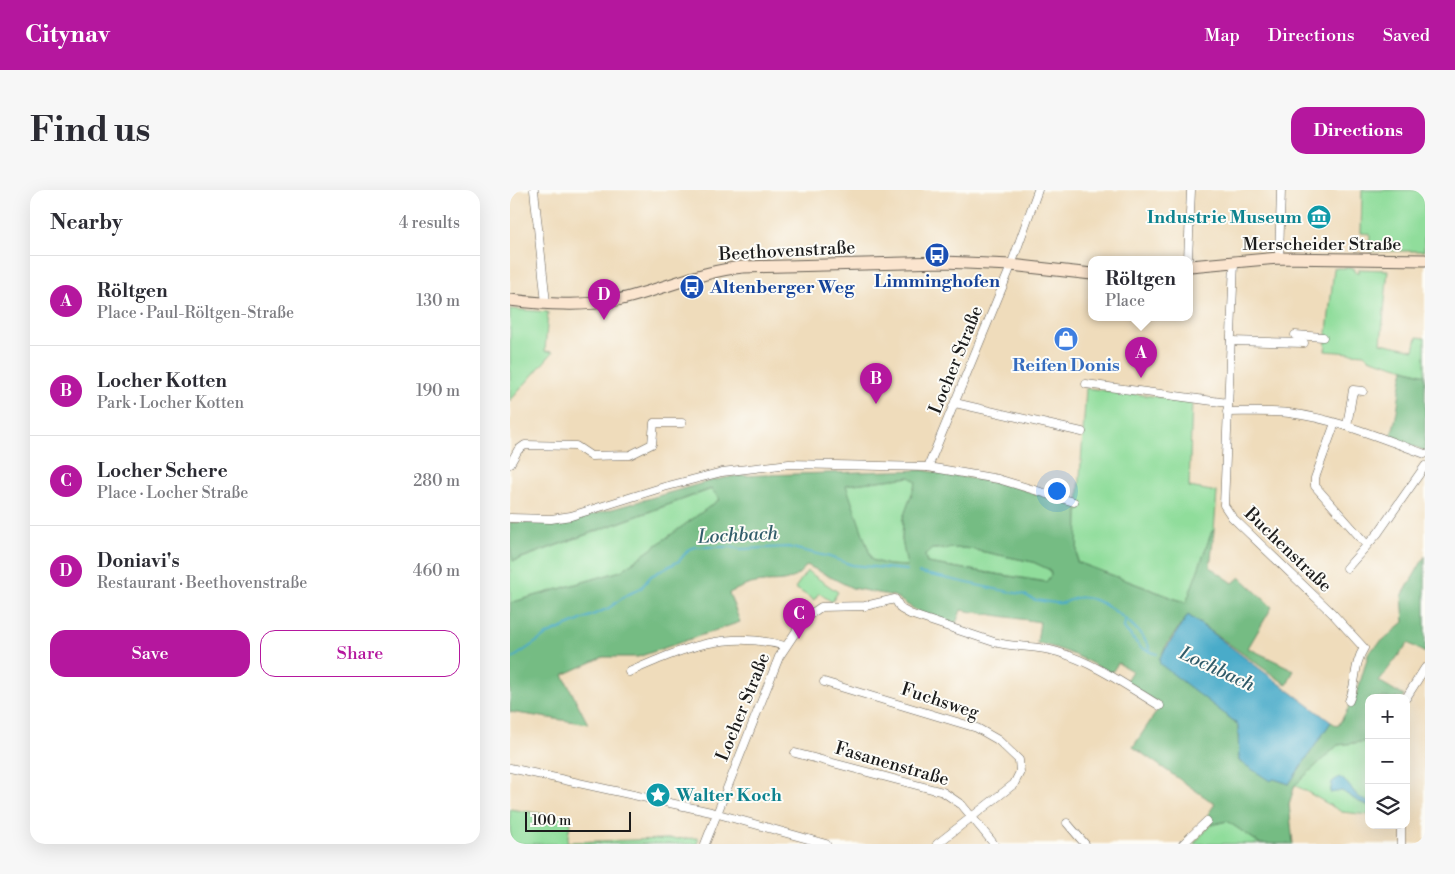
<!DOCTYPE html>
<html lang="en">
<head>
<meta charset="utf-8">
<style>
	:root { --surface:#fff; --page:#f7f7f7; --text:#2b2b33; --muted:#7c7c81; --line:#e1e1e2; --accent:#b5179e }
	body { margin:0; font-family:"Libre Bodoni",serif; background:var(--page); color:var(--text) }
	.controls { position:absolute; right:15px; bottom:15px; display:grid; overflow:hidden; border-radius:10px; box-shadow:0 5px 20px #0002 }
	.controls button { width:45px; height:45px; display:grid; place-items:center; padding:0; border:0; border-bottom:1px solid var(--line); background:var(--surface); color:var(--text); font:25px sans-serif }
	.scale { position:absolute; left:15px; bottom:12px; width:106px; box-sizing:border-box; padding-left:5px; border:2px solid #1c1c1c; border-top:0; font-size:14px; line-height:18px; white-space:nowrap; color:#1c1c1c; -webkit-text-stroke:4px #fdfcf7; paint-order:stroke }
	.you { position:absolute; left:546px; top:300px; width:18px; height:18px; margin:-12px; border:4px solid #fff; border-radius:50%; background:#1a73e8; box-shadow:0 0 0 8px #1a73e833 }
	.badge { display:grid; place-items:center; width:32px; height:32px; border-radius:50%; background:var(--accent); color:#fff; font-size:16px; font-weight:700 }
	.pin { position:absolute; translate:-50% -41px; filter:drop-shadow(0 1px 2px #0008) }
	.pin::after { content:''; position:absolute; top:26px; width:18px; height:15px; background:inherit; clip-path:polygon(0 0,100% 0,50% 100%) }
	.popup { position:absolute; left:578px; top:66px; width:105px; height:65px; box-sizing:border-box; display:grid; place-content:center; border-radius:10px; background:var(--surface); filter:drop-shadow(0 1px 4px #0005); font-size:16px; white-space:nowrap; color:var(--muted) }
	.popup b { font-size:19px; color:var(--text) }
	.popup::after { content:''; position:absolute; left:50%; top:100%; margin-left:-10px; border:10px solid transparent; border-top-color:var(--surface) }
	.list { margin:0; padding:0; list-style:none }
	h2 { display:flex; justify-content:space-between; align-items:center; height:65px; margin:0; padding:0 20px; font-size:21px }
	h2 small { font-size:16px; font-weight:400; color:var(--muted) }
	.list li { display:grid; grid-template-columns:32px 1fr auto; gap:15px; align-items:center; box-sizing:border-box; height:90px; padding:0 20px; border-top:1px solid var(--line) }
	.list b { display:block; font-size:19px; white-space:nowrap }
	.list p { margin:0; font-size:16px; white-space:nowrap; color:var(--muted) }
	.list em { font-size:16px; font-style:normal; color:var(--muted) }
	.actions { display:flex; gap:10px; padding:15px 20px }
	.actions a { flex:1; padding:11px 0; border:1px solid var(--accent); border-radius:15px; text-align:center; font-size:18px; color:var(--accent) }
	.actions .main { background:var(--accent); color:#fff }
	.icon { flex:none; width:28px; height:28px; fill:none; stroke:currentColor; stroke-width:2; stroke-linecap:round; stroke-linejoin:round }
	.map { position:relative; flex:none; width:915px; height:654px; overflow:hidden; border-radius:15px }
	header { display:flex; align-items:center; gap:30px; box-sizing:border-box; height:70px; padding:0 25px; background:var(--accent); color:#fff }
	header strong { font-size:24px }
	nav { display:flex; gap:28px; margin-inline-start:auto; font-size:18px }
	.intro { display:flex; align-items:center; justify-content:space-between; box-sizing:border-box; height:120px; padding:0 30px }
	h1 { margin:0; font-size:35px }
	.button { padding:12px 22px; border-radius:15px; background:var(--accent); color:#fff; font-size:18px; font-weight:700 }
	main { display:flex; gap:30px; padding:0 30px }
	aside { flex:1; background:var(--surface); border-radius:15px; box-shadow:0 5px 20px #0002 }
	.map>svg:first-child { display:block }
	.green { fill:#90dd9b; stroke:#567c5c }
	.forest { fill:#74bc83; stroke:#486c50; fill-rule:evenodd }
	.water { fill:#4aabc9; stroke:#336472 }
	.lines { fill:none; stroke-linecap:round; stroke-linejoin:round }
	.stream { stroke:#4aabc9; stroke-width:2 }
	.minor-casing { stroke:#665f54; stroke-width:9 }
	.secondary-casing { stroke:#665f54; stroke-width:13 }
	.minor { stroke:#fff; stroke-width:8 }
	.secondary { stroke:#fbe5cf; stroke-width:11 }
	.labels { text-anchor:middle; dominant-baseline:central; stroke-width:4; stroke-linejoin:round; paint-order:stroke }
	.culture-label { font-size:18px; font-weight:bold; fill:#0d838f; stroke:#fdfcf7; text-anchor:end }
	.street-label { font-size:18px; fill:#1c1c1c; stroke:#fdfcf7 }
	.transit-label { font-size:18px; font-weight:bold; fill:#164399; stroke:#fdfcf7 }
	.shop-label { font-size:18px; font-weight:bold; fill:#366cbe; stroke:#fdfcf7 }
	.water-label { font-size:19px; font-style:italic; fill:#315c6a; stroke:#fdfcf7 }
</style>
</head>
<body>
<header>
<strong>Citynav</strong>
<nav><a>Map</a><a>Directions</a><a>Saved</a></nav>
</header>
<div class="intro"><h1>Find us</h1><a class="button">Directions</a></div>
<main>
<aside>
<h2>Nearby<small>4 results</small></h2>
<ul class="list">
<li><span class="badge">A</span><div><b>Röltgen</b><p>Place · Paul-Röltgen-Straße</p></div><em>130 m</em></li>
<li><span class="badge">B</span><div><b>Locher Kotten</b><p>Park · Locher Kotten</p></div><em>190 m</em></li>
<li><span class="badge">C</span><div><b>Locher Schere</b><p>Place · Locher Straße</p></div><em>280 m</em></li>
<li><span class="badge">D</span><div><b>Doniavi's</b><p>Restaurant · Beethovenstraße</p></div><em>460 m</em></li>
</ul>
<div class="actions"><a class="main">Save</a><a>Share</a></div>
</aside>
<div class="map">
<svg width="915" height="654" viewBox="0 0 915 654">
	<rect width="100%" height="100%" fill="#fdfcf7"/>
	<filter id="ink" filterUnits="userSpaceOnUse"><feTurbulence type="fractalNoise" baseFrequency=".02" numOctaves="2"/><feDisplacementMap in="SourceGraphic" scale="10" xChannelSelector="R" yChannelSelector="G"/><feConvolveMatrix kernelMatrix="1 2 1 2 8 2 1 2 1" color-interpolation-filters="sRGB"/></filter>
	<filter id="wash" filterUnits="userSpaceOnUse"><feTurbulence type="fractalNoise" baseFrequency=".0096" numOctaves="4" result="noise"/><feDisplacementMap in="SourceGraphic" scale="20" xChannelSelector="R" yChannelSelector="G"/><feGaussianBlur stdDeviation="1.12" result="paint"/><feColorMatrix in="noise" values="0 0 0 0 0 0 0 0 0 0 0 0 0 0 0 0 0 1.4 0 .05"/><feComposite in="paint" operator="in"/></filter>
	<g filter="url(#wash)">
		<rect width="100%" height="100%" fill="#efdcbb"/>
		<g class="green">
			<path d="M852,0H915L914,61H859L860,44L851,43Z"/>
			<path d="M824,78H844L845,82H849V79L878,80L871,153L904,160L907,147L915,148V185L858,168L854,164L815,161Z"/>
			<path d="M0,119L38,122L35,161L43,162L0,211Z"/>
			<path d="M576,198L682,211L679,297L707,302L704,341H702L677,413L567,372L568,317Z"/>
			<path d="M401,287L407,292L393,328L392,350L398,376L378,375L362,370L335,295Z"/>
			<path d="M202,299L210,309L111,381L0,413V356L4,371Z"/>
			<path d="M455,358L523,372L540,380L541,386L537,392L417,373L415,365L422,359Z"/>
			<path d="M297,381L328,402L322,412L309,403L304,410L285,398Z"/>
			<path d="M859,551V625L832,622L785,595L828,555Z"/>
			<path d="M0,619L61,628L57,652L189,648L187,654H0Z"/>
			<path d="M717,631L751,654H683L701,635Z"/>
		</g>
		<g class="forest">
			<path d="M894,179L915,185V261L880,247C889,226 888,202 894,179Z"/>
			<path d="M412,280L499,295L568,317L567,372L676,413L702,341H704L700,377L723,393L730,387L762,417L738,458L784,480L777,495L678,425C671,436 648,462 650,473L725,532L728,536L729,571L764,589L779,594L821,532L828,536L847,503L859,462L894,432L892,406L915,366V463L898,453L869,491L894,506L893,508H859V551L828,555L785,595L779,614L783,654H751L717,631L701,635L698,624L705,614L623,557L651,515L615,492L622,481L608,473L601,484C577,470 555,459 527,453L530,432L451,420L445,436L413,425L384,406L342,398L297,375C278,399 266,388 241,394C233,396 226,400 219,403L230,432L128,467H93L53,485L78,534L0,522V413L111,381L210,309L201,299L3,371L0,356V332L50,334L200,291L225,286ZM400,287L406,292L393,328L392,350L397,376L378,375L362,370L336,295ZM455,358L523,372L540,380L541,385L536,392L417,373L415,365L422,359Z"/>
		</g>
		<g class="water">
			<path d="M678,425L821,532L779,594L764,589L760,591L729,571L728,536L725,532L650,474L649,469Z"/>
			<path d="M829,587C841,593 844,608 859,612V616L847,611L832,601L820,603L822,592Z"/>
		</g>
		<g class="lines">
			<g class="stream">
				<path d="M409,383C444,389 479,399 512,404C517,405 522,410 526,410C534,411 545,414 552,413C556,413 559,410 563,409C568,406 580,408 585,410C603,417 635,442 640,460"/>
				<path d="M615,431L614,438L631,458L647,464"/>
				<path d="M0,470L38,444L99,418L115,406L131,398L141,386L169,371L179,359L185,357H222L230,359L278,357L320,367L342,375L397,380"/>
			</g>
		</g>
	</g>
	<g filter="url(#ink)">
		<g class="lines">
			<defs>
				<g id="minor">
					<path d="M24,0L36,113"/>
					<path d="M769,68L771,0"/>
					<path d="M678,69L681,0"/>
					<path d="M724,72L714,315L722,327L822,423L854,458C843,475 847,493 839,511"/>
					<path d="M785,145L813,147"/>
					<path d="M721,151L794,153"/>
					<path d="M576,194L718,213"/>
					<path d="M445,213L572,242"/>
					<path d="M717,222C738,222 759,221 779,223C827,229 870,248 915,264"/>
					<path d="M825,233L805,288V296L857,355"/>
					<path d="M837,236L843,200L853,201"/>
					<path d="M0,274L8,260L15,255L66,256L81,266L120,265L142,254L144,233H172"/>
					<path d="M418,277L499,81L528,0"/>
					<path d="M0,328L41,329L61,326L154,297L212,282L279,274L418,277L488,289L564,312"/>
					<path d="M837,378L868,343L915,276"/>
					<path d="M119,482C172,459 216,439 275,456"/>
					<path d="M314,492L467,538L488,550L509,570L510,582L504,594L427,654"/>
					<path d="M896,508L915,478"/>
					<path d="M285,563L433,602L452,615L484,654"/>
					<path d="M0,578L201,622L316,654"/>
					<path d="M557,633L575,654"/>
					<path d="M195,654L269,467L295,428L311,417L355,416L385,409L391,419L400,424L484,452C505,458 527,455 548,462C585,473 617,496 650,516"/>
					<path d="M673,654L697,631"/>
					<path d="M891,654V635"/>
				</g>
				<g id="secondary">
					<path d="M680,76L769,68L915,70"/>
					<path d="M0,110C35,114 72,117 107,110C149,101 190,81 233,77L434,72L501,75L582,84"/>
				</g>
			</defs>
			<use href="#minor" class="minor-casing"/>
			<use href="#secondary" class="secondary-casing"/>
			<use href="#minor" class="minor"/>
			<use href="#secondary" class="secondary"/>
		</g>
	</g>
	<defs>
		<symbol id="museum-disc" viewBox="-11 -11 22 22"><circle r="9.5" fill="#0f9aa8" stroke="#fdfcf7"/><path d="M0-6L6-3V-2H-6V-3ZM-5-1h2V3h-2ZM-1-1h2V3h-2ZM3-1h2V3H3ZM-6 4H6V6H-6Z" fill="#fff"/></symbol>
		<symbol id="bus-disc" viewBox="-11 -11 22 22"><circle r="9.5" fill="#1a4fb4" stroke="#fdfcf7"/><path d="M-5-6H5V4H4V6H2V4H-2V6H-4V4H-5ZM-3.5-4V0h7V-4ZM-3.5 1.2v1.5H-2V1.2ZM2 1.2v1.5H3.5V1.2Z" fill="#fff"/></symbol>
		<symbol id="shop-disc" viewBox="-11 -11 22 22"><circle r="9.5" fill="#3f7fe0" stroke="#fdfcf7"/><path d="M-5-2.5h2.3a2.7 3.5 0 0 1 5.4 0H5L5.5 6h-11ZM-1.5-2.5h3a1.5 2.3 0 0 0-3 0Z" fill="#fff"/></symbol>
		<symbol id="sight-disc" viewBox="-11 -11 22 22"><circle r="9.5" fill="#0f9aa8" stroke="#fdfcf7"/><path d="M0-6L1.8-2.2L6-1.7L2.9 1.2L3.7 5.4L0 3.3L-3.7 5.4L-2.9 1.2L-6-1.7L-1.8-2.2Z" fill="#fff"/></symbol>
	</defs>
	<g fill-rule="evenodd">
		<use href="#museum-disc" x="795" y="13" width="28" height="28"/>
		<use href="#bus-disc" x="413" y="51" width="28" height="28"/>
		<use href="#bus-disc" x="168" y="83" width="28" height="28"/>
		<use href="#shop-disc" x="542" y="135" width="28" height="28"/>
		<use href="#sight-disc" x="134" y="591" width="28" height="28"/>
	</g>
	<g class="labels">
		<g class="culture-label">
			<text x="792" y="27">Industrie Museum</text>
			<text x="166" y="605" text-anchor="start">Walter Koch</text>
		</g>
		<g class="street-label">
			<text x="812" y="54">Merscheider Straße</text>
			<text transform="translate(277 61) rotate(-3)">Beethovenstraße</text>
			<text transform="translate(446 170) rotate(-68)">Locher Straße</text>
			<text transform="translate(778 360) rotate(44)">Buchenstraße</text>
			<text transform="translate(430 511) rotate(18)">Fuchsweg</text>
			<text transform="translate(233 517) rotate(-68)">Locher Straße</text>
			<text transform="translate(382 574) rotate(16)">Fasanenstraße</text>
		</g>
		<g class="transit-label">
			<text x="427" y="91">Limminghofen</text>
			<text x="200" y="97" text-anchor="start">Altenberger Weg</text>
		</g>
		<g class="shop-label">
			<text x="556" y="175">Reifen Donis</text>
		</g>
		<g class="water-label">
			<text transform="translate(228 345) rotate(-3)">Lochbach</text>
			<text transform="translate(707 479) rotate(25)">Lochbach</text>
		</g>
	</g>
</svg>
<div class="controls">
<button>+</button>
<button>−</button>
<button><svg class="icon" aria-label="layers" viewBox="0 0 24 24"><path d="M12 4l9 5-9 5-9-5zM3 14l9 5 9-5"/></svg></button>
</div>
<div class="scale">100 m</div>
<div class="you"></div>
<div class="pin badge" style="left:631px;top:188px">A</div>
<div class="popup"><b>Röltgen</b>Place</div>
<div class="pin badge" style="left:366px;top:214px">B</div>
<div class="pin badge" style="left:289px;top:449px">C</div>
<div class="pin badge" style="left:94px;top:130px">D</div>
</div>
</main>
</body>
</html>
